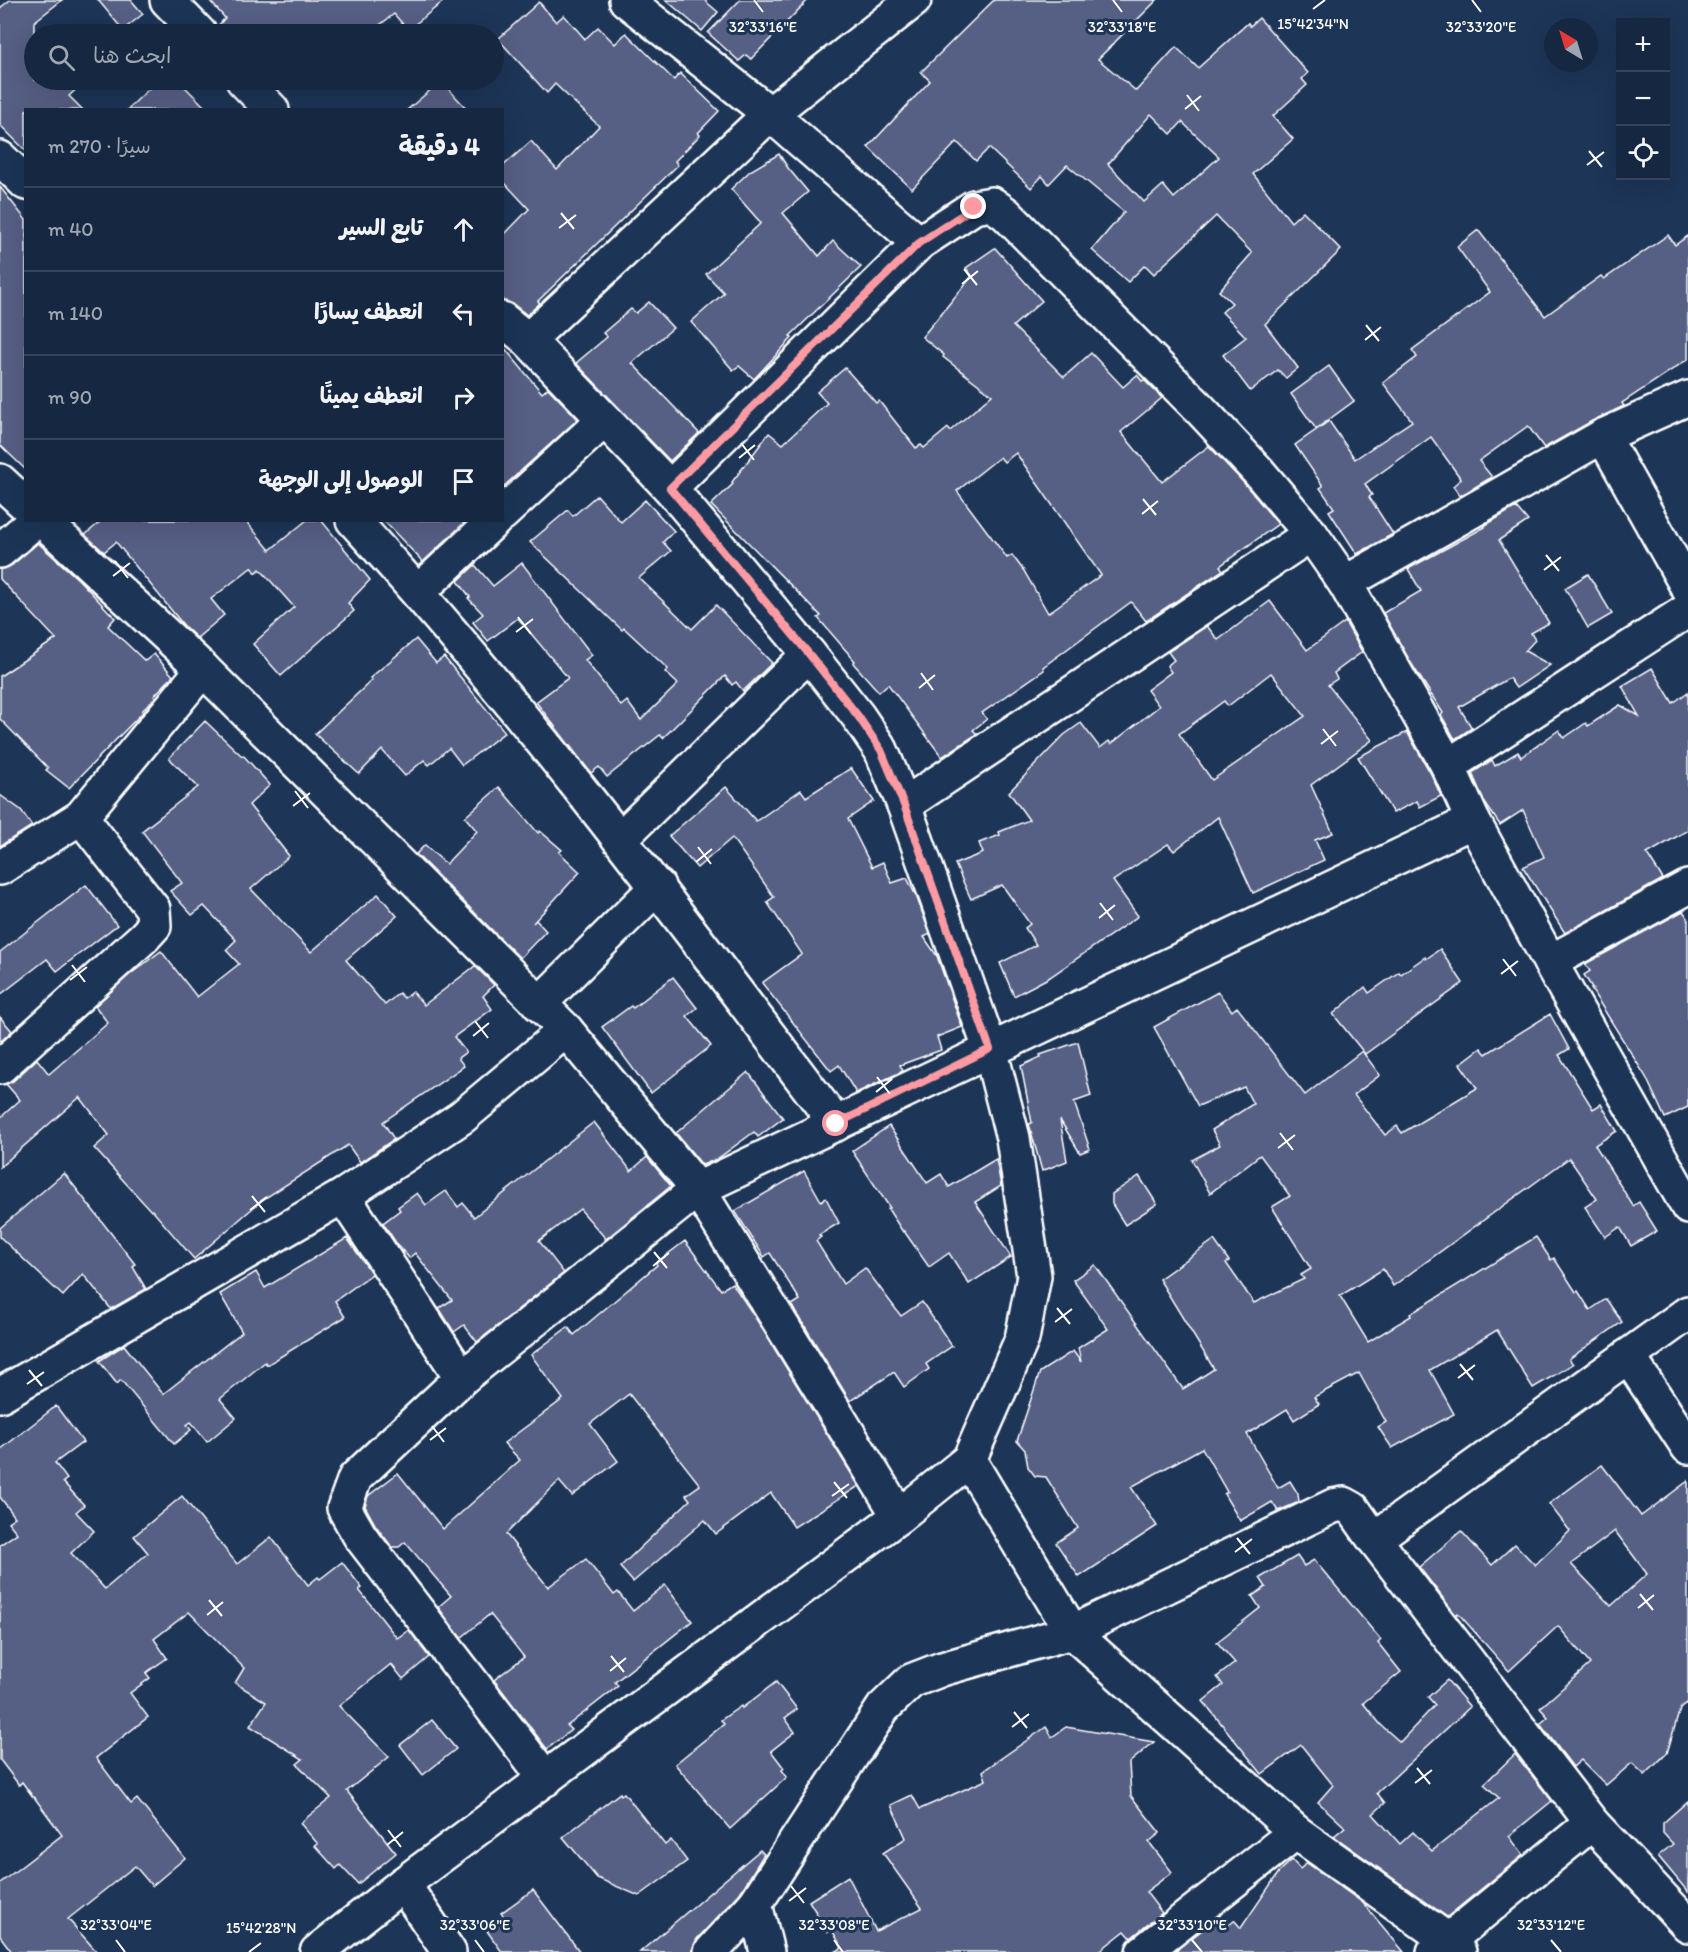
<!DOCTYPE html>
<html lang="ar">
<head>
<meta charset="utf-8">
<style>
	:root { --surface:#162841; --page:#23344c; --text:#f1f3f6; --muted:#9ea6b1; --line:#35445a }
	body { margin:0; font-family:Itim,"Playpen Sans Arabic",sans-serif; background:var(--page); color:var(--text); direction:rtl }
	.controls { position:absolute; right:18px; top:18px; display:grid; overflow:hidden; border-radius:0px; box-shadow:0 6px 24px #0002 }
	.controls button { width:54px; height:54px; display:grid; place-items:center; padding:0; border:0; border-bottom:2px solid var(--line); background:var(--surface); color:var(--text); font:30px sans-serif }
	.compass { position:absolute; left:1544px; top:18px; width:54px; height:54px; border-radius:50%; background:var(--surface); box-shadow:0 6px 24px #0002; rotate:322deg }
	.stop { position:absolute; width:18px; height:18px; margin:-14px; border:4px solid #ff9aa2; border-radius:50%; background:#fff }
	.stop.end { background:#ff9aa2; border-color:#fff; box-shadow:0 2px 6px #0008 }
	.list { margin:0; padding:0; list-style:none }
	h2 { display:flex; justify-content:space-between; align-items:center; height:78px; margin:0; padding:0 24px; font-size:26px }
	h2 small { font-size:20px; font-weight:400; color:var(--muted) }
	.list li { display:grid; grid-template-columns:39px 1fr auto; gap:18px; align-items:center; box-sizing:border-box; height:84px; padding:0 24px; border-top:2px solid var(--line) }
	.list b { display:block; font-size:22px; white-space:nowrap }
	.list em { font-size:20px; font-style:normal; color:var(--muted) }
	.icon { flex:none; width:33px; height:33px; fill:none; stroke:currentColor; stroke-width:2; stroke-linecap:round; stroke-linejoin:round }
	.map { position:relative; flex:none; width:1688px; height:1952px; overflow:hidden; direction:ltr }
	.search { position:absolute; background:var(--surface); box-shadow:0 6px 24px #0002; left:24px; top:24px; width:480px; height:66px; display:flex; align-items:center; gap:15px; box-sizing:border-box; padding:0 21px; border-radius:33px; color:var(--muted); font-size:22px }
	.panel { position:absolute; background:var(--surface); box-shadow:0 6px 24px #0002; left:24px; top:108px; width:480px; height:414px; border-radius:0px; direction:rtl }
	.map>svg:first-child { display:block }
	.building { fill:#565e84; stroke:#fff; stroke-width:1.5; fill-rule:evenodd }
	.lines { fill:none; stroke-linecap:round; stroke-linejoin:round }
	.street-casing { stroke:#fff; stroke-width:38 }
	.street { stroke:#1d3557; stroke-width:33 }
	.route { stroke:#ff9aa2; stroke-width:8 }
	.ticks { fill:none; stroke:#fff; stroke-width:2 }
	.ticks-label { font-size:15px; text-anchor:middle; fill:#fff; stroke:#1d3557; stroke-width:6; stroke-linejoin:round; paint-order:stroke }
</style>
</head>
<body>
<div class="map">
<svg width="1688" height="1952" viewBox="0 0 1688 1952">
	<rect width="100%" height="100%" fill="#1d3557"/>
	<filter id="ink" filterUnits="userSpaceOnUse"><feTurbulence type="fractalNoise" baseFrequency=".0167" numOctaves="2"/><feDisplacementMap in="SourceGraphic" scale="12" xChannelSelector="R" yChannelSelector="G"/><feConvolveMatrix kernelMatrix="1 2 1 2 8 2 1 2 1" color-interpolation-filters="sRGB"/></filter>
	<g filter="url(#ink)">
		<g class="building">
			<path d="M10,0H62L34,22V80H86L69,96L83,110H26V151L0,125V8Z"/>
			<path d="M98,0H131L143,14L123,30Z"/>
			<path d="M209,0H445L408,30L394,14L368,34H218L217,27L225,18Z"/>
			<path d="M666,0H704L718,12L702,31Z"/>
			<path d="M740,0H808L751,59L746,55L739,61L708,33Z"/>
			<path d="M994,0H1157L1098,59L1136,91L1176,47L1198,68L1248,23L1250,26L1259,18L1308,73L1302,79L1307,85L1273,116L1293,139L1253,174L1291,222L1303,211L1341,250L1265,324L1298,368L1286,378L1278,370L1250,391L1223,355L1246,337L1222,312L1232,303L1219,291L1252,253L1216,216L1154,274L1145,265L1128,282L1092,250L1124,212L1067,165L1049,184L1042,176L1031,188L989,148L976,161L957,142L912,189L868,147L930,81L921,72ZM1151,114L1171,134L1182,122L1219,157L1174,198L1163,185L1144,202L1108,164Z"/>
			<path d="M539,2L556,22L564,15L585,39L598,27L615,44L626,33L674,80L680,73L719,111L698,133L700,135L675,161L678,165L538,301L540,303L527,315L513,304L502,301V237L529,209L502,180V167L531,141L557,170L599,126L555,84L547,93L498,39Z"/>
			<path d="M158,80H178L208,110H127Z"/>
			<path d="M278,80H297L285,89Z"/>
			<path d="M441,81L468,110H407Z"/>
			<path d="M779,154L788,168L808,192L783,213L819,256L833,241L861,267L790,336L792,338L754,379L739,366L733,370L691,322L724,293L706,274L761,223L731,189L750,171Z"/>
			<path d="M0,187L26,220V470L0,445Z"/>
			<path d="M1478,230L1545,316L1601,276L1604,279L1668,235L1675,245L1688,236V359L1622,403L1624,406L1594,420L1544,448L1528,426L1479,461L1492,477L1460,496L1453,486L1461,479L1431,437L1365,484L1372,495L1369,497L1393,534L1357,554L1329,511L1334,508L1320,488L1323,486L1295,445L1329,421L1355,459L1412,421L1383,383L1417,357L1412,350L1490,292L1457,247Z"/>
			<path d="M995,248L1042,301L1013,326L1064,377L1091,353L1123,387L1137,375L1142,381L1144,380L1162,398L1121,432L1162,482L1209,446L1244,483L1278,524L1220,566L1223,570L1146,621L1131,602L1043,667L1044,670L982,713L987,719L973,730L977,734L942,757L888,684L879,692L853,663L855,661L818,618L821,616L711,505L733,484L732,482L769,433L783,444L827,403L817,392L845,368L876,403L879,401L916,448L921,445L924,448L948,428L950,431L992,395L943,357L944,355L922,337L972,276L966,268ZM1016,453L1101,575L1048,613L1024,571L1012,555L1007,558L957,491L1000,457L1004,462Z"/>
			<path d="M649,302L673,328L632,363L699,433L670,461L576,363L607,337L603,333L631,309L636,313Z"/>
			<path d="M502,345L542,393L548,388L578,419L502,488Z"/>
			<path d="M1329,366L1354,401L1316,429L1291,394Z"/>
			<path d="M597,495L621,522L645,500L674,531L663,542L671,551L639,578L692,629L716,605L772,663L743,691L736,682L732,685L725,676L663,738L660,735L607,777L599,767L591,773L536,702L568,678L518,618L488,641L473,622L483,614L468,598L470,597L458,581L475,565L493,586L522,563L592,655L585,660L621,706L627,701L641,720L678,684L665,672L668,669L624,628L622,630L530,542L568,510L573,516Z"/>
			<path d="M1516,507L1528,521L1499,540L1549,623L1531,633L1535,640L1525,651L1550,665L1516,688L1509,678L1459,707L1472,728L1455,739L1441,715L1443,713L1411,663L1383,613L1421,591L1408,569L1485,527L1484,526Z"/>
			<path d="M99,520H245L270,550L307,520H321L370,580L348,603L354,611L281,676L253,644L294,607L260,569L256,573L252,567L211,599L224,615L197,638L185,627L116,542L104,552L85,535L100,522Z"/>
			<path d="M383,520H467L423,562Z"/>
			<path d="M38,543L78,579L115,618L108,626L145,661L154,654L173,676L154,696L155,698L142,711L143,712L69,788L46,770L48,768L0,719V676L56,639L0,579V569L12,565Z"/>
			<path d="M1588,574L1612,614L1588,628L1565,588Z"/>
			<path d="M1270,601L1307,650L1345,622L1362,652L1334,673L1337,679L1328,685L1372,740L1311,785L1333,833L1315,840L1324,860L1253,893L1218,817L1174,851L1168,844L1113,881L1138,916L1050,977L1014,996L1000,963L1036,945L1025,928L1030,924L1002,885L971,899L955,864L983,853L979,843L1000,835L999,832L1029,820L1009,792L1064,735L1081,723L1100,748L1109,741L1111,744L1159,706L1147,690L1171,672L1167,666L1174,660L1168,652L1207,626L1218,640ZM1271,673L1305,716L1212,780L1179,734L1224,701L1228,706Z"/>
			<path d="M416,639L436,663L444,657L505,732L462,765L449,748L429,765L424,760L405,776L382,750L359,774L315,734L372,680L370,678Z"/>
			<path d="M1652,668L1673,703L1688,692V830L1647,854L1663,879L1565,933L1523,867L1544,857L1523,810L1500,825L1485,803L1472,773L1492,760L1495,766L1518,752L1521,757L1559,730L1564,738L1586,723L1588,726L1620,705L1639,716L1622,686Z"/>
			<path d="M205,721L242,756L243,755L270,785L249,805L289,856L251,889L311,952L378,894L397,916L346,960L385,1005L399,993L404,998L413,992L424,1005L475,966L494,985L483,996L492,1009L454,1037L466,1052L458,1058L464,1066L383,1122L394,1139L360,1162L348,1145L262,1200L194,1259L152,1210L151,1211L94,1148L109,1135L80,1097L0,1167V1118L20,1100L6,1084L13,1081L37,1059L49,1074L108,1023L95,1006L128,976L161,951L197,997L239,964L226,950L236,940L204,906L192,915L170,891L182,883L142,831L198,787L169,758Z"/>
			<path d="M1407,732L1431,774L1441,796L1420,807L1417,801L1393,813L1358,757Z"/>
			<path d="M851,768L874,801L848,819L872,867L883,862L892,883L907,878L917,898L930,934L924,937L937,956L962,1027L937,1037L941,1050L900,1065L903,1071L856,1093L839,1065L831,1071L762,983L802,954L767,902L774,897L732,838L697,868L669,836L726,787L756,821L801,790L806,797Z"/>
			<path d="M499,787L538,833L540,831L562,850L559,852L580,872L533,923L536,920L546,931L520,958L416,854L425,845L446,864L477,831L465,817Z"/>
			<path d="M0,795L21,810L32,826L0,846Z"/>
			<path d="M86,885L117,925L57,971L47,959L0,995V952Z"/>
			<path d="M1683,911L1688,918V1107L1665,1118L1646,1077L1591,989H1593L1584,975L1590,971L1585,964Z"/>
			<path d="M1440,949L1463,983L1365,1054L1333,1014L1365,987L1369,993L1399,972L1401,974L1425,957L1426,959Z"/>
			<path d="M673,977L697,1008L687,1016L711,1046L651,1093L602,1027L631,1006L633,1008Z"/>
			<path d="M1218,992L1232,1011L1237,1007L1305,1095L1362,1051L1380,1075L1354,1095L1385,1135L1397,1126L1402,1133L1477,1088L1460,1064L1481,1048L1486,1054L1550,1014L1569,1049L1559,1055L1593,1109L1601,1104L1617,1131L1595,1145L1633,1206L1639,1202L1657,1231L1631,1246L1620,1227L1605,1237L1585,1207L1597,1199L1569,1158L1393,1286L1383,1269L1340,1296L1368,1342L1411,1316L1410,1314L1536,1237L1551,1260L1554,1258L1576,1292L1578,1291L1590,1310L1606,1299L1622,1322L1569,1359L1573,1364L1533,1388L1497,1330L1430,1370L1454,1414L1392,1448L1378,1427L1386,1422L1359,1373L1314,1397L1319,1404L1294,1420L1287,1409L1247,1434L1278,1488L1290,1481L1298,1494L1299,1502L1278,1511L1272,1502L1240,1521L1224,1494L1227,1492L1202,1448L1131,1487L1157,1526L1079,1577L1056,1543L1078,1528L1046,1477L1035,1476L1028,1467L1025,1450L1017,1441L1040,1372L1073,1351L1081,1362L1078,1348L1108,1329L1073,1280L1095,1265L1183,1389L1214,1369L1159,1279L1214,1240L1229,1261L1226,1263L1254,1303L1304,1279L1301,1275L1311,1269L1272,1207L1290,1196L1260,1155L1210,1193L1192,1160L1220,1145L1212,1130L1253,1104L1244,1087L1198,1106L1154,1027Z"/>
			<path d="M0,1017L12,1031L0,1042Z"/>
			<path d="M1078,1042L1091,1096L1074,1102L1090,1149L1080,1153L1060,1120L1067,1161L1042,1171L1029,1124L1032,1123L1021,1066L1041,1057L1040,1055Z"/>
			<path d="M748,1072L783,1118L758,1137L754,1132L717,1159L702,1165L676,1133Z"/>
			<path d="M594,1122L631,1171L647,1157L671,1186L606,1239L580,1209L539,1241L564,1273L477,1342L464,1325L454,1332L439,1308L452,1300L415,1253L409,1258L403,1250L402,1252L383,1223L400,1210L398,1207L417,1193L426,1205L446,1191L458,1207L463,1203L474,1217Z"/>
			<path d="M889,1126L927,1183L941,1174L949,1187L996,1159L1001,1186L975,1202L1011,1257L969,1284L949,1253L929,1267L904,1231L903,1232L888,1209L890,1208L852,1151Z"/>
			<path d="M804,1171L821,1201L826,1198L839,1223L819,1235L821,1237L816,1241L843,1284L865,1268L901,1316L922,1302L952,1346L926,1364L929,1369L904,1387L894,1372L850,1401L792,1305L800,1300L770,1253L764,1257L735,1211Z"/>
			<path d="M64,1173L135,1264L133,1267L146,1289L111,1309L83,1274L63,1296L0,1237V1228Z"/>
			<path d="M1139,1176L1157,1204L1125,1225L1112,1204V1194Z"/>
			<path d="M347,1238L372,1274L335,1301L345,1317L267,1365L265,1362L220,1399L236,1418L207,1442L191,1422L187,1425L191,1430L174,1444L121,1380L117,1384L99,1361L124,1345L163,1394L242,1332L220,1294L256,1272L265,1288Z"/>
			<path d="M685,1241L721,1290L732,1283L755,1317L859,1486L794,1527L771,1493L716,1534L705,1520L633,1582L620,1567L690,1500L686,1495L700,1485L629,1394L590,1424L618,1461L572,1496L559,1481L506,1534L548,1587L586,1559L614,1595L618,1592L633,1611L665,1585L692,1621L615,1682L618,1686L567,1726L571,1730L547,1749L494,1680L524,1657L490,1614L461,1638L438,1607L451,1596L405,1542L399,1547H392L376,1526L365,1506L368,1496L398,1473L443,1529L520,1460L504,1443L563,1399L531,1355L568,1327L574,1335L657,1265L656,1263Z"/>
			<path d="M56,1406L83,1442L55,1463L67,1479L63,1482L84,1505L76,1512L94,1531L71,1553L105,1589L148,1553L134,1536L182,1496L237,1564L271,1537L308,1585L318,1577L320,1579L342,1562L362,1588L359,1590L397,1638L409,1630L429,1657L403,1679L391,1664L339,1706L389,1757L347,1791L396,1853L358,1884L340,1865L336,1869L315,1846L318,1844L300,1823L331,1798L297,1764L303,1759L250,1726L266,1702L235,1683L244,1668L189,1612L154,1639L167,1658L146,1673L150,1678L130,1693L148,1717L96,1758L131,1804L137,1799L185,1858L152,1886L135,1866L68,1919L97,1952H12L0,1936V1883L62,1835L34,1797H33L22,1782L19,1785L0,1760V1545L17,1533L8,1522L15,1517L0,1497V1450Z"/>
			<path d="M1602,1465L1641,1516L1688,1481V1702L1680,1709L1667,1753L1645,1775L1632,1763L1606,1785L1581,1760L1573,1767L1540,1724L1548,1717L1540,1708L1590,1664L1558,1626L1509,1671L1458,1613L1456,1615L1419,1567L1461,1531L1492,1565L1515,1544L1535,1565L1570,1531L1549,1504ZM1615,1531L1647,1574L1611,1606L1571,1564Z"/>
			<path d="M1297,1556L1304,1566L1314,1560L1381,1640L1378,1643L1401,1672L1363,1703L1381,1725L1400,1742L1435,1705L1428,1697L1447,1680L1470,1707L1377,1793L1385,1803L1373,1814L1400,1844L1413,1832L1432,1851L1499,1798L1484,1784L1515,1754L1552,1801L1509,1836L1523,1855L1447,1917L1334,1836L1345,1827L1318,1802L1333,1785L1301,1745L1262,1774L1203,1701L1223,1685L1217,1677L1235,1663L1217,1642L1260,1608L1252,1596L1266,1587L1260,1578Z"/>
			<path d="M776,1682L797,1709L785,1718L795,1732L771,1751L784,1768L782,1770L787,1777L730,1829L675,1764L724,1724L721,1720L741,1706L742,1708Z"/>
			<path d="M432,1720L456,1749L423,1775L400,1745Z"/>
			<path d="M1046,1727L1052,1737L1066,1727L1154,1742L1129,1763L1131,1796L1160,1833L1149,1842L1172,1872L1146,1892L1162,1913L1131,1938L1125,1931L1098,1952H835L842,1948L832,1930L828,1932L809,1901L848,1876L876,1931L922,1908L883,1853L906,1838L891,1805L912,1795L920,1809L986,1780L983,1771Z"/>
			<path d="M620,1793L621,1795L624,1793L665,1845L671,1840L687,1861L639,1896L597,1878L563,1837Z"/>
			<path d="M1688,1801V1892L1658,1856L1673,1844L1663,1833V1823Z"/>
			<path d="M760,1850L764,1854L740,1893L697,1939L693,1947V1952H640Z"/>
			<path d="M1292,1860L1300,1869L1307,1863L1363,1903L1404,1952H1174L1220,1916L1228,1925L1234,1920L1241,1928L1279,1872Z"/>
			<path d="M533,1890L580,1952H502L487,1931L505,1918L501,1913Z"/>
		</g>
		<g class="lines">
			<defs>
				<g id="street">
					<path d="M167,0L200,34"/>
					<path d="M626,0L770,114L919,243"/>
					<path d="M243,80L272,110"/>
					<path d="M0,158L26,183"/>
					<path d="M528,340L770,114L914,0"/>
					<path d="M1603,436L1688,588"/>
					<path d="M0,481L26,505"/>
					<path d="M670,488L919,243L974,207L992,204L1006,214L1200,409L1258,471L1311,534L1345,583L1448,766L1473,821L1550,962L1688,1207"/>
					<path d="M502,514L604,420"/>
					<path d="M42,520L203,669L566,1030L698,1189L899,1516"/>
					<path d="M353,520C527,711 681,918 836,1124"/>
					<path d="M0,551L36,520"/>
					<path d="M1345,583L1603,436L1688,398"/>
					<path d="M418,592L495,520"/>
					<path d="M1448,766L1688,610"/>
					<path d="M904,805L1311,534"/>
					<path d="M620,839L809,654"/>
					<path d="M0,868L81,817L203,669"/>
					<path d="M1550,962L1688,887"/>
					<path d="M539,1004L658,886"/>
					<path d="M0,1067L144,937L154,926L153,909L81,817"/>
					<path d="M343,1196L462,1378"/>
					<path d="M1628,1356L1688,1447"/>
					<path d="M0,1395L343,1196L462,1117L566,1030"/>
					<path d="M969,1460L1072,1632L1296,1832L1449,1941L1459,1952"/>
					<path d="M1374,1539L1592,1823L1688,1925"/>
					<path d="M546,1779L360,1536L344,1508L355,1478L462,1378L698,1189L1473,821"/>
					<path d="M403,1884L449,1952"/>
					<path d="M755,1904L767,1952"/>
					<path d="M317,1952L403,1884L899,1516L969,1460L1022,1339L1034,1276L1013,1138L990,1049L904,805L881,750L858,716L809,654L670,488L528,340L502,319"/>
					<path d="M711,1952L755,1904L883,1708L911,1681L942,1669L1072,1632L1333,1506L1344,1504L1353,1509L1374,1539L1688,1313"/>
					<path d="M1143,1952L1296,1832"/>
					<path d="M1434,1952L1592,1823"/>
				</g>
			</defs>
			<use href="#street" class="street-casing"/>
			<use href="#street" class="street"/>
		</g>
	</g>
	<g class="lines" filter="url(#ink)">
		<path class="route" d="M836,1124L990,1049L904,805L881,750L858,716L809,654L670,488L919,243L974,207"/>
	</g>
	<path class="ticks" d="M754,0L763,12M1113,0L1122,12M1472,0L1481,12M1313,9L1325,0M1187,95L1199,111M1185,109L1201,96M1589,151L1602,167M1587,165L1604,152M561,213L574,229M559,228L576,215M964,269L977,285M962,284L978,271M1366,325L1379,341M1365,340L1381,327M741,443L754,460M739,458L755,445M1143,499L1156,515M1142,514L1158,501M1546,555L1559,571M115,561L128,578M1544,570L1561,557M113,576L130,563M518,617L531,634M516,632L533,619M921,673L933,690M919,688L935,675M1323,729L1336,746M1321,744L1338,731M295,791L308,808M293,806L310,793M698,847L711,864M696,862L712,849M1100,903L1113,920M1099,918L1115,905M1503,959L1516,976M72,965L85,982M1501,974L1518,961M70,980L87,967M475,1021L488,1038M473,1036L489,1023M877,1077L890,1094M876,1092L892,1079M1280,1133L1293,1150M1278,1148L1295,1135M252,1196L265,1212M250,1210L267,1197M654,1252L667,1268M653,1266L669,1253M1057,1308L1070,1324M1055,1322L1072,1309M1460,1364L1473,1380M29,1370L42,1386M1458,1378L1475,1365M27,1384L44,1372M432,1426L444,1442M430,1440L446,1428M834,1482L847,1498M832,1496L849,1484M1237,1538L1250,1554M1235,1552L1252,1539M1640,1594L1653,1610M209,1600L222,1616M1638,1608L1654,1595M207,1615L223,1602M611,1656L624,1672M610,1671L626,1658M1014,1712L1027,1728M1012,1727L1029,1714M1417,1768L1430,1784M1415,1783L1432,1770M388,1830L401,1847M387,1845L403,1832M791,1886L804,1903M789,1901L806,1888M116,1940L125,1952M475,1940L484,1952M834,1940L843,1952M1192,1940L1202,1952M1551,1940L1561,1952M249,1952L261,1943"/>
	<g class="ticks-label">
		<text x="1313" y="29">15°42'34"N</text>
		<text x="763" y="32">32°33'16"E</text>
		<text x="1122" y="32">32°33'18"E</text>
		<text x="1481" y="32">32°33'20"E</text>
		<text x="116" y="1930">32°33'04"E</text>
		<text x="475" y="1930">32°33'06"E</text>
		<text x="834" y="1930">32°33'08"E</text>
		<text x="1192" y="1930">32°33'10"E</text>
		<text x="1551" y="1930">32°33'12"E</text>
		<text x="261" y="1933">15°42'28"N</text>
	</g>
</svg>
<div class="controls">
<button>+</button>
<button>−</button>
<button><svg class="icon" aria-label="locate" viewBox="0 0 24 24"><circle cx="12" cy="12" r="6"/><path d="M12 2v4M12 18v4M2 12h4M18 12h4"/></svg></button>
</div>
<svg class="compass" viewBox="-18 -18 36 36"><path d="M0-13l5 13h-10z" fill="#e53935"/><path d="M0 13l5-13h-10z" fill="#9ea6b1"/></svg>
<div class="stop" style="left:836px;top:1124px"></div>
<div class="stop end" style="left:974px;top:207px"></div>
<div class="search"><svg class="icon" aria-label="search" viewBox="0 0 24 24"><circle cx="10" cy="10" r="6"/><path d="M15 15l6 6"/></svg>ابحث هنا</div>
<section class="panel">
<h2>4 دقيقة<small>سيرًا · 270 m</small></h2>
<ul class="list">
<li><svg class="icon" aria-label="ahead" viewBox="0 0 24 24"><path d="M12 20V5M6 11l6-6 6 6"/></svg><div><b>تابع السير</b></div><em>40 m</em></li>
<li><svg class="icon" aria-label="left" viewBox="0 0 24 24"><path d="M17 20v-9H6M10 6l-5 5 5 5"/></svg><div><b>انعطف يسارًا</b></div><em>140 m</em></li>
<li><svg class="icon" aria-label="right" viewBox="0 0 24 24"><path d="M7 20v-9h11M14 6l5 5-5 5"/></svg><div><b>انعطف يمينًا</b></div><em>90 m</em></li>
<li><svg class="icon" aria-label="arrive" viewBox="0 0 24 24"><path d="M6 21V4h12l-3 4 3 4H6"/></svg><div><b>الوصول إلى الوجهة</b></div></li>
</ul>
</section>
</div>
</body>
</html>
